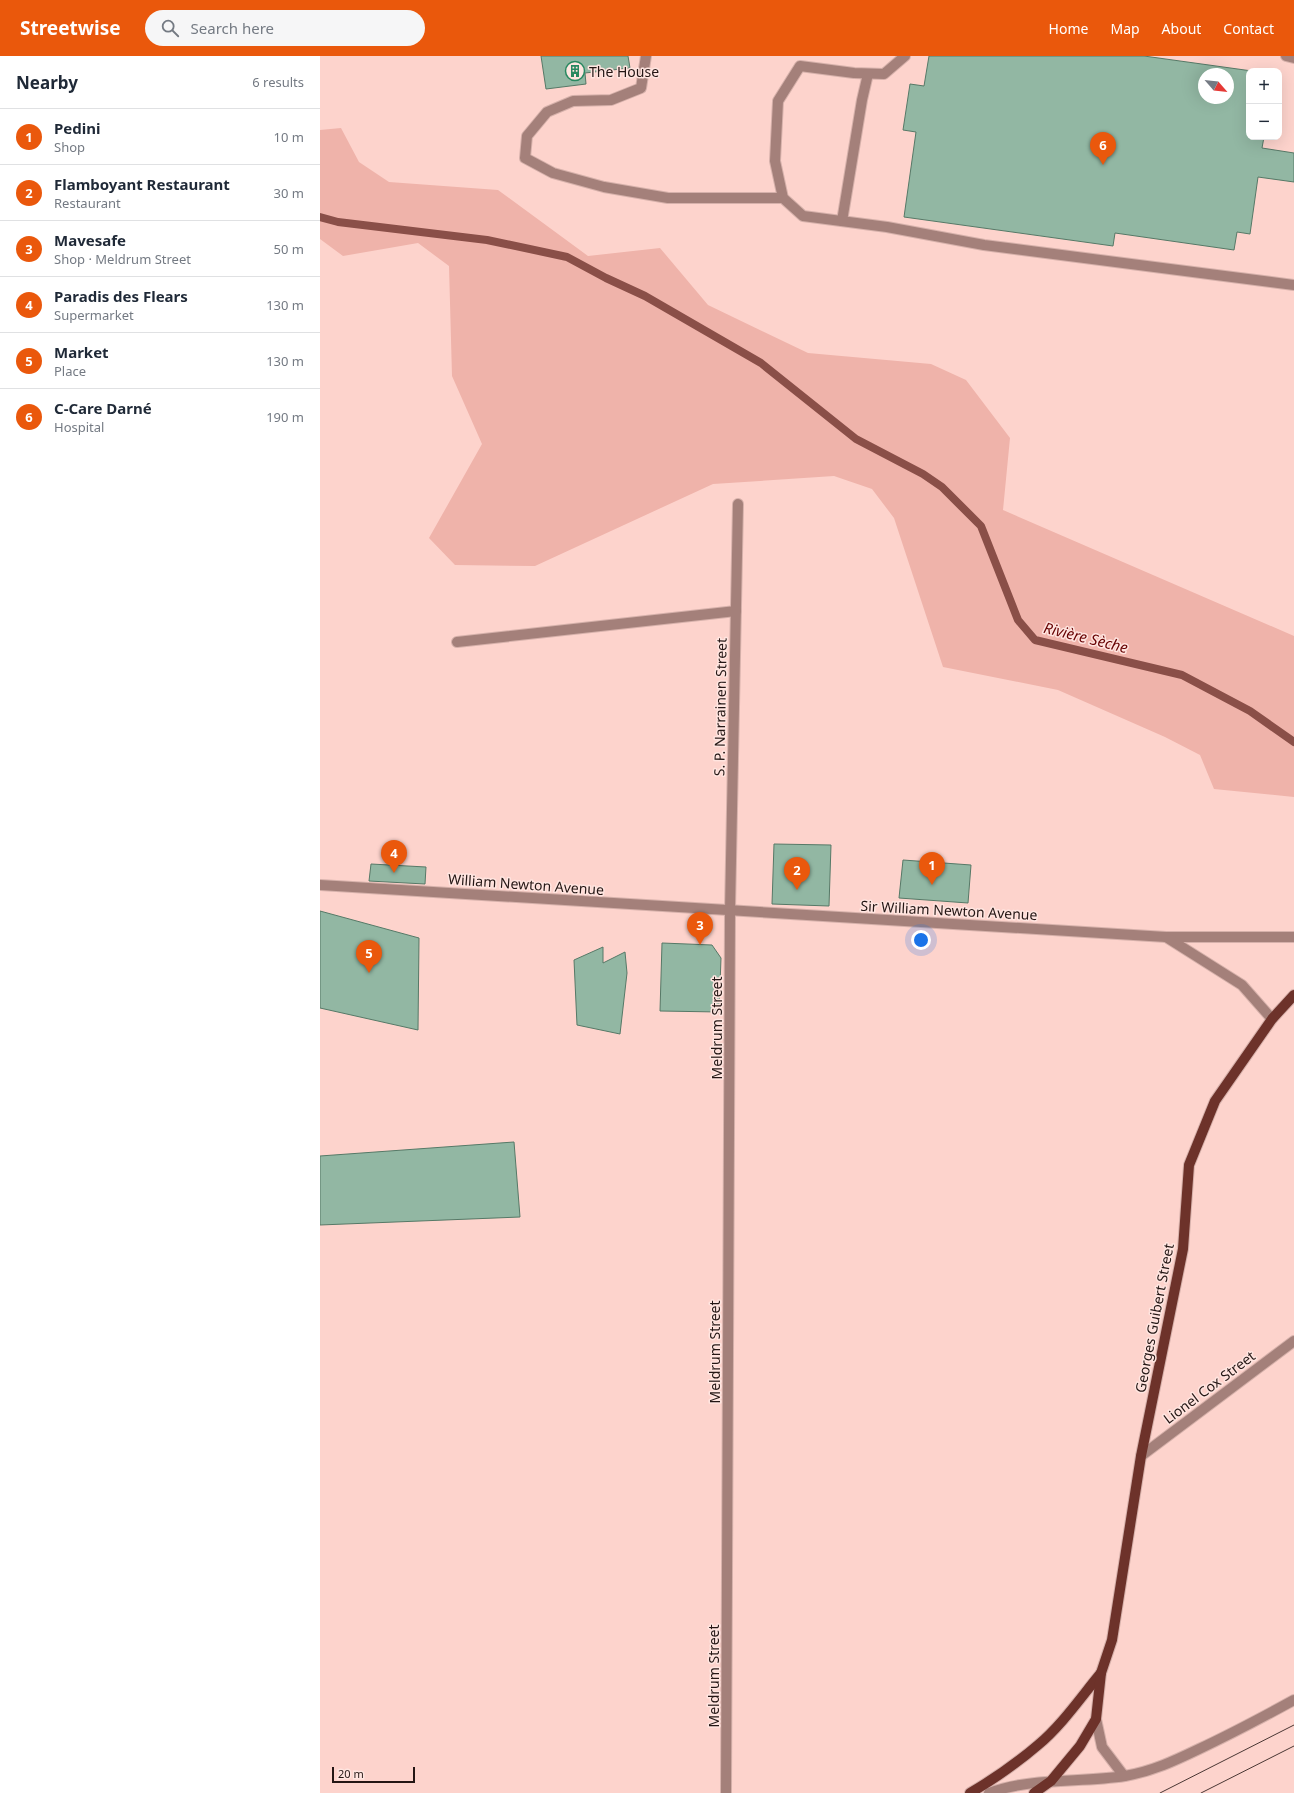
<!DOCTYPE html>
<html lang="en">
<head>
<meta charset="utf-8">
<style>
	:root { --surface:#fff; --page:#f6f6f7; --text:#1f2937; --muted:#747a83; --line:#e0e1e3; --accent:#ea580c }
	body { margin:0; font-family:"Noto Sans",sans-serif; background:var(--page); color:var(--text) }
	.controls { position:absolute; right:12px; top:12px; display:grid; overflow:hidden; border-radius:8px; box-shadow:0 4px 16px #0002 }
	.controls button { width:36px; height:36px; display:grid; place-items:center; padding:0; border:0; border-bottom:1px solid var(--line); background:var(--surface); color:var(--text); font:20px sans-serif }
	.compass { position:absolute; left:878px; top:12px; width:36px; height:36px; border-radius:50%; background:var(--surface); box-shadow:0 4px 16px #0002; rotate:118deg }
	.scale { position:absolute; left:12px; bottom:10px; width:83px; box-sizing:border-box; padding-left:4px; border:2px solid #241614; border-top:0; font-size:11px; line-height:14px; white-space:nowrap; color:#241614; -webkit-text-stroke:3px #ffe5e0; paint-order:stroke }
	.you { position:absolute; left:601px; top:884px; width:14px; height:14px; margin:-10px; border:3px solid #fff; border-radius:50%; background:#1a73e8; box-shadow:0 0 0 6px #1a73e833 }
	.badge { display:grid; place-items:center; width:26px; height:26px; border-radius:50%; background:var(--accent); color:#fff; font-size:13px; font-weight:700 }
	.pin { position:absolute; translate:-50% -33px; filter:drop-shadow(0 1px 2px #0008) }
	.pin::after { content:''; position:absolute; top:21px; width:14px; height:12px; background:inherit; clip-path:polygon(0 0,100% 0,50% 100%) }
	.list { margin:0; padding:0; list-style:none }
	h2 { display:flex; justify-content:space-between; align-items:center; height:52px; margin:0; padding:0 16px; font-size:17px }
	h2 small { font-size:13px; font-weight:400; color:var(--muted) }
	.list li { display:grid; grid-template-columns:26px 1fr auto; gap:12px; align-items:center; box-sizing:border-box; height:56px; padding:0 16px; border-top:1px solid var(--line) }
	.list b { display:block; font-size:15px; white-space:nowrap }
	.list p { margin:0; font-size:13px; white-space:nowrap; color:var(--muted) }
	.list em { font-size:13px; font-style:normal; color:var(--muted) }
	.icon { flex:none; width:22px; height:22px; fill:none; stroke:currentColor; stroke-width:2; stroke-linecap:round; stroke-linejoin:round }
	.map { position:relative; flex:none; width:974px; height:1737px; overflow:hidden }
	header { display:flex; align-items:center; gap:24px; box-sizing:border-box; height:56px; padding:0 20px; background:var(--accent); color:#fff }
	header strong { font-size:19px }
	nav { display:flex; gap:22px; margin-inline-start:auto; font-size:14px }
	.search { width:280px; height:36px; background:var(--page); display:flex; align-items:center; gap:10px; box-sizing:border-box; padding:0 14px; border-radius:22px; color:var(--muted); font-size:15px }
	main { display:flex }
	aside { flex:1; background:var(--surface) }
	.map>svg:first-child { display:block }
	.green { fill:#efb3aa }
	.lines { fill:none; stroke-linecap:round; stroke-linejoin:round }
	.stream { stroke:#8a4f48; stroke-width:8 }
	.building { fill:#92b7a3; stroke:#567967; fill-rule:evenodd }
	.minor-casing { stroke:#d6b1ab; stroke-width:12 }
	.major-casing { stroke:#d6b1ab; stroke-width:12 }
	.minor { stroke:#a4807a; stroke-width:10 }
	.major { stroke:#6d322a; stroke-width:10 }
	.tram { stroke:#4a3734; stroke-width:1 }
	.labels { text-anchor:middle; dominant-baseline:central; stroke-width:3; stroke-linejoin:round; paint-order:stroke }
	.poi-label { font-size:14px; fill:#241614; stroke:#ffe5e0; text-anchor:start }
	.street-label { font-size:14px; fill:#241614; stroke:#ffe5e0 }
	.water-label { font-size:15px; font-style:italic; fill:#680303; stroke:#ffe5e0 }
</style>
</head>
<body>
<header>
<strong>Streetwise</strong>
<div class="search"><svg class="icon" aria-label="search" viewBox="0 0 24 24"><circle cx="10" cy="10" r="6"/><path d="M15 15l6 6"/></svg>Search here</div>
<nav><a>Home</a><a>Map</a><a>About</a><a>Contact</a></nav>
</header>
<main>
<aside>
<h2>Nearby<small>6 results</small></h2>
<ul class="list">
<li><span class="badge">1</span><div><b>Pedini</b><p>Shop</p></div><em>10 m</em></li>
<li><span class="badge">2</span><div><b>Flamboyant Restaurant</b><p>Restaurant</p></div><em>30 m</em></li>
<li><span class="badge">3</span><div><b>Mavesafe</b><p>Shop · Meldrum Street</p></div><em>50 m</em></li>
<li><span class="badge">4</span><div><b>Paradis des Flears</b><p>Supermarket</p></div><em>130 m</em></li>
<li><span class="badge">5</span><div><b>Market</b><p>Place</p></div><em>130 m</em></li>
<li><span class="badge">6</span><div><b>C-Care Darné</b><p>Hospital</p></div><em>190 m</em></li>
</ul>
</aside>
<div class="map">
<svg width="974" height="1737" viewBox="0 0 974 1737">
	<rect width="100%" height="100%" fill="#fdd3cc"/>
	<path class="green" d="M21,72L39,106L69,126L178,134L268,200L340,192L388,249L488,297L611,308L646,324L690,382L683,454L974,580V741L894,733L880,699L845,681L738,634L623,611L574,462L552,433L514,420L393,428L215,510L135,509L109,482L162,388L132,320L129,210L98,187L23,200L0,183V74Z"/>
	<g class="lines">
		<path class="stream" d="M0,161L18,166L167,184L247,201L286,222L325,240L441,307L536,383L603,418L622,431L661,470L698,564L715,584L862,619L930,655L974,686"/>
	</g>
	<g class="building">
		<path d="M221,0H308L310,12L265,17L266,28L226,33Z"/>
		<path d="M609,0H824L932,15H929V81H944L942,92L974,97V126L938,121L930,178L917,176L914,194L795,177L793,190L584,161L596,76L583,74L590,28L604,30ZM884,18H908V42H884Z"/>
		<path d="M454,788L511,789L509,850L452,848Z"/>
		<path d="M583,804L651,809L648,847L579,842Z"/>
		<path d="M51,808L106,811L105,828L49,825Z"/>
		<path d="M0,855L99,882L98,974L0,952Z"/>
		<path d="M342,887L392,889L401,902L399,956L340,955Z"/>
		<path d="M283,891V907L305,896L307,917L300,978L257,969L254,904Z"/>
		<path d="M194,1086L200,1161L0,1169V1100Z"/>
	</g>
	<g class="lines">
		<defs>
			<g id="minor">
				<path d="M326,0L321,32L291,44L253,45L227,56L207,80L205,102L233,117L284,131L348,142H463"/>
				<path d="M585,0L564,18L534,17L480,10L458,45L455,105L463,142L483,160L567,171L664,189L974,229"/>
				<path d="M966,0L974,2"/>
				<path d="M522,165L542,44L548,18"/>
				<path d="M137,586L416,555"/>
				<path d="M0,829L846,881H974"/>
				<path d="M846,881L922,929L952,963"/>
				<path d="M821,1400L974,1285"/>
				<path d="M776,1663L782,1691L804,1720"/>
				<path d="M406,1737L410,855L418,448"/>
				<path d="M669,1737C713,1721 759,1727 805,1720C833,1715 854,1705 879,1693C911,1678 943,1661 974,1644"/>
			</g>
			<g id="major">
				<path d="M650,1737C674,1723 697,1707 718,1689C742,1669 761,1641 781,1617"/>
				<path d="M714,1737L731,1725L760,1690L776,1663L781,1617L792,1584L821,1400L863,1193L869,1109L895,1045L952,963L974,939"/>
			</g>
		</defs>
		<use href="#minor" class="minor-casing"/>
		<use href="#major" class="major-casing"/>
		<use href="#minor" class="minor"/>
		<use href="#major" class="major"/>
		<g class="tram">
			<path d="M840,1737L974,1669"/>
			<path d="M881,1737L974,1690"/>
		</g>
	</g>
	<defs>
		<symbol id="building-ring" viewBox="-11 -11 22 22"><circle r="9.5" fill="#ffe5e0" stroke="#298860" stroke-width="1.5"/><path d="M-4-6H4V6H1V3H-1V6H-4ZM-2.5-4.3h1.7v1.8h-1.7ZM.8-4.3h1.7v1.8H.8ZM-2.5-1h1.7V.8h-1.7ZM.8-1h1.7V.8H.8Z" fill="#298860"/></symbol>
	</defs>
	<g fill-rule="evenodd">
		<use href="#building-ring" x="244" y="4" width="22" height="22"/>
	</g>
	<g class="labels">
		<g class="poi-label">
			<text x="269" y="15">The House</text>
		</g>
		<g class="street-label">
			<text transform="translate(400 651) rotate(-89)">S. P. Narrainen Street</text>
			<text transform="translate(206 828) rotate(4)">William Newton Avenue</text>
			<text transform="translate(629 854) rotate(3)">Sir William Newton Avenue</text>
			<text transform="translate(396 972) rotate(-90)">Meldrum Street</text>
			<text transform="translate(834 1262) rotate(-79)">Georges Guibert Street</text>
			<text transform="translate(394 1296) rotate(-90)">Meldrum Street</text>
			<text transform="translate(889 1331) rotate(-37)">Lionel Cox Street</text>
			<text transform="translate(393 1620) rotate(-90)">Meldrum Street</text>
		</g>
		<g class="water-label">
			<text transform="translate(766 581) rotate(14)">Rivière Sèche</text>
		</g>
	</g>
</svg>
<div class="controls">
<button>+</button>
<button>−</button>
</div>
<svg class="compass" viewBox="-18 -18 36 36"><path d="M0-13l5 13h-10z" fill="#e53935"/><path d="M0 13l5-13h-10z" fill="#747a83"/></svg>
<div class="scale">20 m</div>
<div class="you"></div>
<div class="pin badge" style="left:612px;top:829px">1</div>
<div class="pin badge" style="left:477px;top:834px">2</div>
<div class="pin badge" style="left:380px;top:889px">3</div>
<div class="pin badge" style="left:74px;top:817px">4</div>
<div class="pin badge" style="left:49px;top:917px">5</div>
<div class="pin badge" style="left:783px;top:109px">6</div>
</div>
</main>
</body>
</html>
